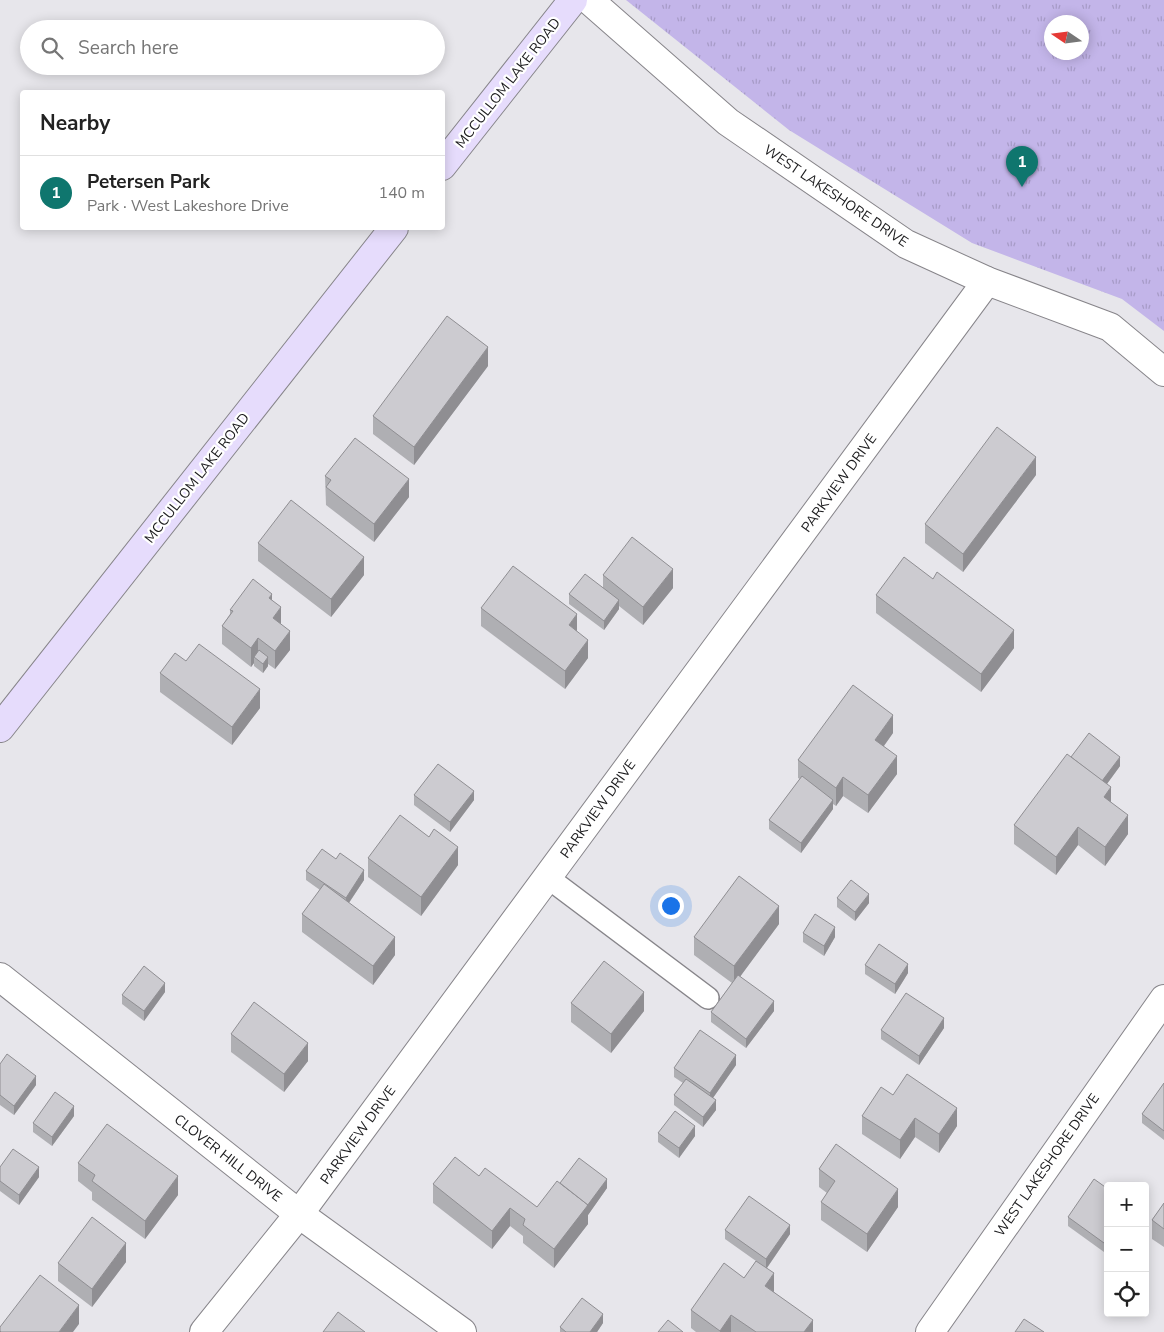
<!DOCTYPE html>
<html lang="en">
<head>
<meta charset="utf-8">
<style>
	:root { --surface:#fff; --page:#f2f2f2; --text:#222; --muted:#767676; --line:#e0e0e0; --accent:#0f766e }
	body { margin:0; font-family:"Nunito Sans",sans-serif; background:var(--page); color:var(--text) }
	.controls { position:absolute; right:15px; bottom:15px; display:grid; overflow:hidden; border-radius:5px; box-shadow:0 2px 12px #0003 }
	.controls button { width:45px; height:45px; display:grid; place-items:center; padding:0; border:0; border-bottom:1px solid var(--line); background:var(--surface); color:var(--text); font:25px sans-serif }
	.compass { position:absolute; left:1044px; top:15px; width:45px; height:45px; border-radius:50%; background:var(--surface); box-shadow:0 2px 12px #0003; rotate:283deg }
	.you { position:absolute; left:670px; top:905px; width:18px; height:18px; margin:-12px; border:4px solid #fff; border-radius:50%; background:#1a73e8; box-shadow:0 0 0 8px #1a73e833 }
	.badge { display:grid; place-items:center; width:32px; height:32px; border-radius:50%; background:var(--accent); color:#fff; font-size:16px; font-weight:700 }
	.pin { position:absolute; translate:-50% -41px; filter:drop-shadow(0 1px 2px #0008) }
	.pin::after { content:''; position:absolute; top:26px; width:18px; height:15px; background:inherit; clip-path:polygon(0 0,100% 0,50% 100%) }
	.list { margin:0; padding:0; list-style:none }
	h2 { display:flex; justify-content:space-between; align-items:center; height:65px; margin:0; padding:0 20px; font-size:21px }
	h2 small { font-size:16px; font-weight:400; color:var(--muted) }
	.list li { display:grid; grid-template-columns:32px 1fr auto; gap:15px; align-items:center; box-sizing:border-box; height:75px; padding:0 20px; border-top:1px solid var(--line) }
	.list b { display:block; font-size:19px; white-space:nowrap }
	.list p { margin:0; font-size:16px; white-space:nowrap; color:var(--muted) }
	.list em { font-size:16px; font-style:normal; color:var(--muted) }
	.icon { flex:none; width:28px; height:28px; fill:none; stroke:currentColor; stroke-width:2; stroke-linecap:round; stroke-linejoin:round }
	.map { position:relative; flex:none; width:1164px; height:1332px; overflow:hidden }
	.search { position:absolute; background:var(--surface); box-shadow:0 2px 12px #0003; left:20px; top:20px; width:425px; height:55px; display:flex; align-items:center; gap:12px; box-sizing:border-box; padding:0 18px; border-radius:28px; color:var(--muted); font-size:19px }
	.panel { position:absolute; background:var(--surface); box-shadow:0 2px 12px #0003; left:20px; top:90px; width:425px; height:140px; border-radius:5px }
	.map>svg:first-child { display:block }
	.park { fill:url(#park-tufts); fill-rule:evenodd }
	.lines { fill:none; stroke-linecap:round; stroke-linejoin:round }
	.lane-casing { stroke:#87858a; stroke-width:24 }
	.street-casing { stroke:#87858a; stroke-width:30 }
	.secondary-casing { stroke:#87858a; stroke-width:30 }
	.lane { stroke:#fff; stroke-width:21 }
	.street { stroke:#fff; stroke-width:28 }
	.secondary { stroke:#e6dcfc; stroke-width:28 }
	.wall { fill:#afafb3 }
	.shaded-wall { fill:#8f8e92 }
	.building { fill:#cccbd0; stroke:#8f8e92 }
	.labels { text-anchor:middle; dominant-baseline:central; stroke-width:4.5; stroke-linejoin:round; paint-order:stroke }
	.street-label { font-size:14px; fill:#1b1b1d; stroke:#fff }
</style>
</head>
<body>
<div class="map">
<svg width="1164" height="1332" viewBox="0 0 1164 1332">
	<defs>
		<pattern id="park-tufts" width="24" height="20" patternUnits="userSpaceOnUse" patternTransform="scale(1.25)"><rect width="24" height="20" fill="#c3b5e9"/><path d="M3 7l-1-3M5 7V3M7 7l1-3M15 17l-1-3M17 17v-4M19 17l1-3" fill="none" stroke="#a79bc7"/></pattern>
	</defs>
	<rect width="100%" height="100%" fill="#e7e6eb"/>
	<path class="park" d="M626,0H1164V331L1122,299L972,243L789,130ZM1052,22H1082V52H1052Z"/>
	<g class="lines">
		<defs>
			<path id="lane" d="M547,877L708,998"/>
			<g id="street">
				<path d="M589,0L728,122L906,244L987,281L1110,327L1164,372"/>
				<path d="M0,977L299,1214L462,1332"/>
				<path d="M204,1332L299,1214L987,281"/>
				<path d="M930,1332L1164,999"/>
			</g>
			<g id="secondary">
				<path d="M442,166L573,0"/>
				<path d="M0,728L394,228"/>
			</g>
		</defs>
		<use href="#lane" class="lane-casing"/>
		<use href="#street" class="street-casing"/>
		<use href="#secondary" class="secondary-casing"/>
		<use href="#lane" class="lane"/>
		<use href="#street" class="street"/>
		<use href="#secondary" class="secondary"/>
	</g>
	<g class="wall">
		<path d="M488,366L414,465L373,434V416Z"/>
		<path d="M1036,475L963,572L925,543V524Z"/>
		<path d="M325,476L409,497L374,542L326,505Z"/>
		<path d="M258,543L364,575L331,617L258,561Z"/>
		<path d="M603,575L673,588L643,625L619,606V609L604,630L569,604V594L603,587Z"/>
		<path d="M933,579L1014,648L981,692L876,613V595Z"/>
		<path d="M272,601L290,650L275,669L268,664V666L263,673L254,666V663L251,667L222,644V626L230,614V610Z"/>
		<path d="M481,608L577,631L588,658L565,689L481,626Z"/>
		<path d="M186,661L260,708L232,745L160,692V673Z"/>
		<path d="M893,733L884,746L897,774L868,813L843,796L836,806L833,804V809L801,853L769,829V820L800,779L798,778V760Z"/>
		<path d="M1071,757L1120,766L1107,784L1111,802L1128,834L1105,866L1078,845L1056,875L1014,844V825Z"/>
		<path d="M414,795L474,800L450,832L414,805Z"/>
		<path d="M429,837L458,865L421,916L368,877V858Z"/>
		<path d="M306,871L364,880L349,903L395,955L373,985L302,932V914L320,890L306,880Z"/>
		<path d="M837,898L869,903L855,921L837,907Z"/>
		<path d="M779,924L740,976L774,1011L746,1048L711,1022V1012L732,983L694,955V937Z"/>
		<path d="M803,933L835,937L824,956L803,942Z"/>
		<path d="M865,965L908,973L895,994L865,974Z"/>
		<path d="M165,992L144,1021L122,1004V995Z"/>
		<path d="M571,1003L644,1011L611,1053L571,1022Z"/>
		<path d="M944,1028L919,1065L881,1039V1030Z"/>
		<path d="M231,1034L308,1061L284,1092L231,1052Z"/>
		<path d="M0,1064L36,1085L14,1115L0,1105Z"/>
		<path d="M736,1065L713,1098L716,1110L703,1127L674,1105V1095L683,1083L674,1077V1068Z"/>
		<path d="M1164,1083V1140L1142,1123V1114Z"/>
		<path d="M893,1095L957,1126L939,1153L915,1137L900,1159L862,1134V1116Z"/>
		<path d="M74,1116L52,1146L33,1132V1123Z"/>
		<path d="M658,1133L695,1136L679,1158L658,1142Z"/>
		<path d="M78,1163L178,1195L145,1239L92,1200V1192L78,1181Z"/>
		<path d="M0,1167L39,1177L19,1205L0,1191Z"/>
		<path d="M819,1169L898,1207L867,1252L821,1220V1202L827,1193L819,1187Z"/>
		<path d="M479,1176L537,1207L560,1183L607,1188L588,1215V1224L554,1268L523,1243V1236L510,1226L492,1249L433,1203V1184Z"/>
		<path d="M1108,1189L1104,1252L1068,1226V1217Z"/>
		<path d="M1164,1203V1247L1152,1239V1220Z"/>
		<path d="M725,1230L790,1234L767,1268L774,1292L813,1332H696L691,1328V1310L744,1278L756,1261L725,1239Z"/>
		<path d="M126,1262L92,1307L58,1281V1263Z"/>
		<path d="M603,1323L597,1332H560V1327Z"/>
	</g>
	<g class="shaded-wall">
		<path d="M488,347V366L414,465V447Z"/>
		<path d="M1036,457V475L963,572V554Z"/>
		<path d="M409,479V497L374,542V524Z"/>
		<path d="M364,557V575L331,617V599Z"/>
		<path d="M673,569V588L643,625V607Z"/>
		<path d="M272,594V612L269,598Z"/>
		<path d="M619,600V609L604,630V621Z"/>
		<path d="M281,607V625L273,618Z"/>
		<path d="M577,614V632L569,625Z"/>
		<path d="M1014,630V648L981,692V674Z"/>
		<path d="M290,631V650L275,669V651Z"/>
		<path d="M258,638V657H254V663L251,667V648Z"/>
		<path d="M588,640V658L565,689V671Z"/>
		<path d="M268,657V666L263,673V664Z"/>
		<path d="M260,689V708L232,745V727Z"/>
		<path d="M893,715V733L875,758V740Z"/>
		<path d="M897,756V774L868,813V795Z"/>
		<path d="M1120,757V766L1098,796V786Z"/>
		<path d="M843,777V796L836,806V788Z"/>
		<path d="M1111,787V805L1104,797Z"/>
		<path d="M474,791V800L450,832V822Z"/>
		<path d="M833,800V809L801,853V843Z"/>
		<path d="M1128,815V834L1105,866V847Z"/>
		<path d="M1078,827V845L1056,875V857Z"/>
		<path d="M458,847V865L421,916V897Z"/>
		<path d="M364,870V880L346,907V898Z"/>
		<path d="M869,894V903L855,921V912Z"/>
		<path d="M779,906V924L734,985V966Z"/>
		<path d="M835,927V937L824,956V946Z"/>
		<path d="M395,937V955L373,985V966Z"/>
		<path d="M908,964V973L895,994V984Z"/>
		<path d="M165,983V992L144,1021V1011Z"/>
		<path d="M644,992V1011L611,1053V1034Z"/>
		<path d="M774,1001V1011L746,1048V1039Z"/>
		<path d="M944,1018V1028L919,1065V1056Z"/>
		<path d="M308,1043V1061L284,1092V1074Z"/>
		<path d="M736,1055V1065L710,1102V1093Z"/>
		<path d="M36,1076V1085L14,1115V1106Z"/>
		<path d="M716,1100V1110L703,1127V1117Z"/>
		<path d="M74,1106V1116L52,1146V1137Z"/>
		<path d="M957,1108V1126L939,1153V1134Z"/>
		<path d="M915,1118V1137L900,1159V1140Z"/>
		<path d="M695,1126V1136L679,1158V1148Z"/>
		<path d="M39,1167V1177L19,1205V1195Z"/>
		<path d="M178,1176V1195L145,1239V1221Z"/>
		<path d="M607,1179V1188L588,1215V1224L554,1268V1249Z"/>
		<path d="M898,1189V1207L867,1252V1234Z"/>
		<path d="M510,1208V1226L492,1249V1231Z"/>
		<path d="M790,1225V1234L766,1269V1259Z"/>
		<path d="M1108,1238V1247L1104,1252V1243Z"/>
		<path d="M126,1243V1262L92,1307V1289Z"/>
		<path d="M774,1273V1292L765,1286Z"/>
		<path d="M79,1305V1324L73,1332H59Z"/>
		<path d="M603,1314V1323L597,1332H590Z"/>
		<path d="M731,1315V1332H720V1331Z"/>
		<path d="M813,1320V1332H804Z"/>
	</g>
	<g class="building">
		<path d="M447,316L488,347L414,447L373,416Z"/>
		<path d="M997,427L1036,457L963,554L925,524Z"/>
		<path d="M355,438L409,479L374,524L326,487L331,480L325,476Z"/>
		<path d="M291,500L364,557L331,599L258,543Z"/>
		<path d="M632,537L673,569L643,607L603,575Z"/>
		<path d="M904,557L933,579L937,572L1014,630L981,674L876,595Z"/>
		<path d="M513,566L577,614L569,625L588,640L565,671L481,608Z"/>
		<path d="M585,574L619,600L604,621L569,594Z"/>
		<path d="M253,579L272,594L269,598L281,607L273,618L290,631L275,651L258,638L251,648L222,626L233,611L230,610Z"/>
		<path d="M199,644L260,689L232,727L160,673L175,653L186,661Z"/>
		<path d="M259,650L268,657L263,664L254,657Z"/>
		<path d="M853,685L893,715L875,740L897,756L868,795L843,777L836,788L798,760Z"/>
		<path d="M1089,733L1120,757L1102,781L1071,757Z"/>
		<path d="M1067,754L1111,787L1104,797L1128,815L1105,847L1078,827L1056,857L1014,825Z"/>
		<path d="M438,764L474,791L450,822L414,795Z"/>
		<path d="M802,776L833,800L801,843L769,820Z"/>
		<path d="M400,815L429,837L434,829L458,847L421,897L368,858Z"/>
		<path d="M322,849L336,859L340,853L364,870L346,898L306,871Z"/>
		<path d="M739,876L779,906L734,966L694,937Z"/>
		<path d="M851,880L869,894L855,912L837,898Z"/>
		<path d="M324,884L395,937L373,966L302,914Z"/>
		<path d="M815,914L835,927L824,946L803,933Z"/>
		<path d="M879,944L908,964L895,984L865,965Z"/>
		<path d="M604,961L644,992L611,1034L571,1003Z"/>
		<path d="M144,966L165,983L144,1011L122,995Z"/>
		<path d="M738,975L774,1001L746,1039L711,1012Z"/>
		<path d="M906,993L944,1018L919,1056L881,1030Z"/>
		<path d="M254,1002L308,1043L284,1074L231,1034Z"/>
		<path d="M700,1030L736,1055L710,1093L674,1068Z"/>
		<path d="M7,1054L36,1076L14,1106L0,1095V1064Z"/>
		<path d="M907,1074L957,1108L939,1134L915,1118L900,1140L862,1116L881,1087L893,1095Z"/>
		<path d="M686,1079L716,1100L703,1117L674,1095Z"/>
		<path d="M1164,1083V1131L1142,1114Z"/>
		<path d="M55,1092L74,1106L52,1137L33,1123Z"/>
		<path d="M675,1111L695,1126L679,1148L658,1133Z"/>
		<path d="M107,1124L178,1176L145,1221L92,1181L95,1175L78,1163Z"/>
		<path d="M836,1144L898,1189L867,1234L821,1202L835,1181L819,1169Z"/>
		<path d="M13,1149L39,1167L19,1195L0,1181V1167Z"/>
		<path d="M455,1157L479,1176L485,1168L537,1207L557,1181L588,1205L554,1249L523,1225L525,1219L510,1208L492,1231L433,1184Z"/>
		<path d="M579,1158L607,1179L587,1206L588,1205L560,1183Z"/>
		<path d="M1094,1179L1108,1189V1238L1104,1243L1068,1217Z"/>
		<path d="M749,1196L790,1225L766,1259L725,1230Z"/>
		<path d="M1164,1203V1229L1152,1220Z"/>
		<path d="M92,1217L126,1243L92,1289L58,1263Z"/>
		<path d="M756,1261L774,1273L765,1286L813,1320L804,1332H756L731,1315L720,1331L691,1310L724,1263L744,1278Z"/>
		<path d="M40,1275L79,1305L59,1332H1L0,1331V1327Z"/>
		<path d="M582,1298L603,1314L590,1332H566L560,1327Z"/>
		<path d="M338,1312L365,1332H323Z"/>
		<path d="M1024,1319L1044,1332H1015Z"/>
		<path d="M668,1320L683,1332H658Z"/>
	</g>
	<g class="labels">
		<g class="street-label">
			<text transform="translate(508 83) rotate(-52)">MCCULLOM LAKE ROAD</text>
			<text transform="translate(836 196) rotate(34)">WEST LAKESHORE DRIVE</text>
			<text transform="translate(197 478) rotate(-52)">MCCULLOM LAKE ROAD</text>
			<text transform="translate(839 483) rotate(-54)">PARKVIEW DRIVE</text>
			<text transform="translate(598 809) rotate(-54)">PARKVIEW DRIVE</text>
			<text transform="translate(358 1135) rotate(-54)">PARKVIEW DRIVE</text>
			<text transform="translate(228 1158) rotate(38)">CLOVER HILL DRIVE</text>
			<text transform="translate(1047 1165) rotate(-55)">WEST LAKESHORE DRIVE</text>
		</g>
	</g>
</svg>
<div class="controls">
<button>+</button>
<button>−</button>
<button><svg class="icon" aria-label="locate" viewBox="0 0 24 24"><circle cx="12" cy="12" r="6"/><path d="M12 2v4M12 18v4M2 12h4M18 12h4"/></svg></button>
</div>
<svg class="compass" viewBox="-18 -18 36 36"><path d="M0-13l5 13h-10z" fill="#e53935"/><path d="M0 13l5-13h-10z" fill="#767676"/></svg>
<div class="you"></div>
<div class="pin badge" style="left:1022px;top:187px">1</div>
<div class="search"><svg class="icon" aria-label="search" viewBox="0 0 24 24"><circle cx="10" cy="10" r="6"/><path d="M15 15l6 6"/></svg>Search here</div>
<section class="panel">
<h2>Nearby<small></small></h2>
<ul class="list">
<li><span class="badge">1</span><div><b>Petersen Park</b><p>Park · West Lakeshore Drive</p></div><em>140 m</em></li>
</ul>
</section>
</div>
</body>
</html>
